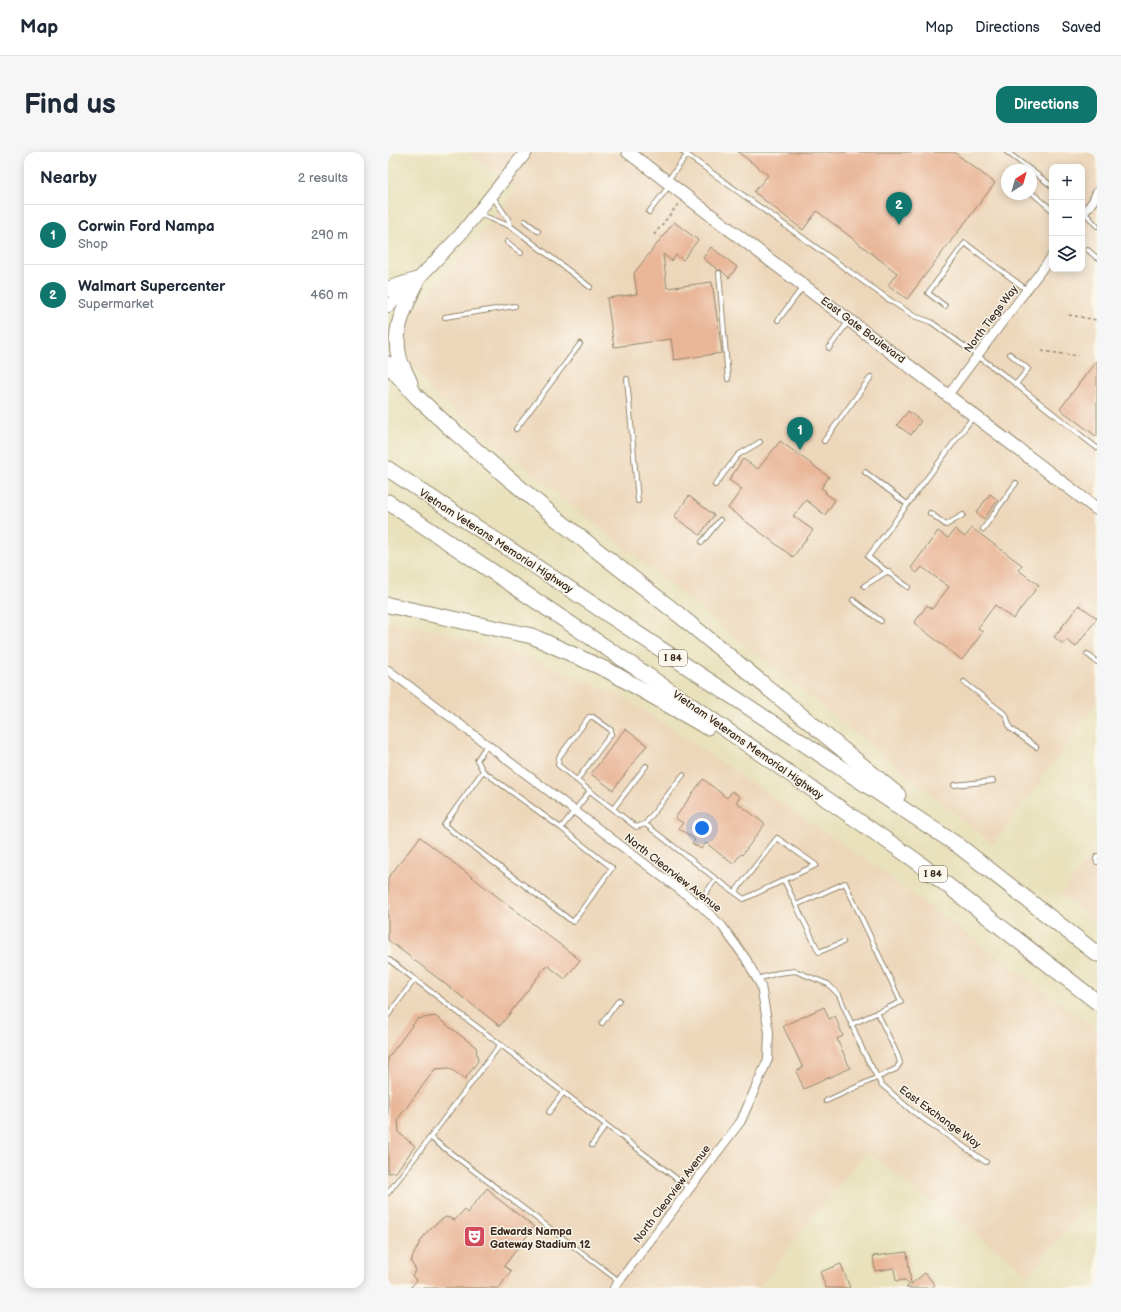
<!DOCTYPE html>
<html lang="en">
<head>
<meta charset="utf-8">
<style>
	:root { --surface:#fff; --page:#f6f6f7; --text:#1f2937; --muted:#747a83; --line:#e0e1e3; --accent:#0f766e }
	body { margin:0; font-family:"Balsamiq Sans",sans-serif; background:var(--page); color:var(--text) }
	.controls { position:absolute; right:12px; top:12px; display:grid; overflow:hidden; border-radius:8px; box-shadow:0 2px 10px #0003 }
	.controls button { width:36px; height:36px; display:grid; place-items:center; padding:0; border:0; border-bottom:1px solid var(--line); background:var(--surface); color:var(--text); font:20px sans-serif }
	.compass { position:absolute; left:613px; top:12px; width:36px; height:36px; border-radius:50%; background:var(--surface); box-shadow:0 2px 10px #0003; rotate:37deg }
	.you { position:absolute; left:314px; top:676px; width:14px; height:14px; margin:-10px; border:3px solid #fff; border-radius:50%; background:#1a73e8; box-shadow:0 0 0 6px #1a73e833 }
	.badge { display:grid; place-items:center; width:26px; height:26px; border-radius:50%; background:var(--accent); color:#fff; font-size:13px; font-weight:700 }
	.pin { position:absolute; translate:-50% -33px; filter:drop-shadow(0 1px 2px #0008) }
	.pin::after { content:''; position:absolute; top:21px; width:14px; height:12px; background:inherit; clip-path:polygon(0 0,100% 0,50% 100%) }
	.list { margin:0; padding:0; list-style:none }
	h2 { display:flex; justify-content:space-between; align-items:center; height:52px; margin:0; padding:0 16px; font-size:17px }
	h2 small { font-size:13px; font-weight:400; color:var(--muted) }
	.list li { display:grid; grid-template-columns:26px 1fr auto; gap:12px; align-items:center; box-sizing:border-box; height:60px; padding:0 16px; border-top:1px solid var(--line) }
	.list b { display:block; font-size:15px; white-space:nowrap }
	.list p { margin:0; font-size:13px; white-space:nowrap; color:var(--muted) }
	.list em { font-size:13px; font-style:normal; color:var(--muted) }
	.icon { flex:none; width:22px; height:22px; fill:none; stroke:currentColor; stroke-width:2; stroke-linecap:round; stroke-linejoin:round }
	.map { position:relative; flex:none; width:709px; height:1136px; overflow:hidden; border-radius:12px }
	header { display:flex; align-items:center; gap:24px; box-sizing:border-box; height:56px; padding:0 20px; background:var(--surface); border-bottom:1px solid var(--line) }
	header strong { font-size:19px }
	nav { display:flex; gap:22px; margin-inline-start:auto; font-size:14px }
	.intro { display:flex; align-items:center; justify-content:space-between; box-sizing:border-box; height:96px; padding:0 24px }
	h1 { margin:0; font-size:28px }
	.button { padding:10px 18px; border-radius:12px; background:var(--accent); color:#fff; font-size:14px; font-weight:700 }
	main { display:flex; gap:24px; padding:0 24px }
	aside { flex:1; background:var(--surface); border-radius:12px; box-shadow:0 2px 10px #0003 }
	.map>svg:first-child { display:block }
	.built { fill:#edd7bb; fill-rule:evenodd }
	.building { fill:#e9b698 }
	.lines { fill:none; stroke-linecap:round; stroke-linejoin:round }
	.lane-casing { stroke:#92866d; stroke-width:6 }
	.street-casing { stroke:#92866d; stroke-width:10 }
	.secondary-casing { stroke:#92866d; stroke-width:14 }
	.highway-casing { stroke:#92866d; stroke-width:17 }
	.path { stroke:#92866d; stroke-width:1.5; stroke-dasharray:3 3; stroke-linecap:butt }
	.lane { stroke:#fff; stroke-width:4 }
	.street { stroke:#fff; stroke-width:8 }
	.secondary { stroke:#fff; stroke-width:12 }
	.highway { stroke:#fff; stroke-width:15 }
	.labels { text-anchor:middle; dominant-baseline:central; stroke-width:3; stroke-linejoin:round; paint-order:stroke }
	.shield { fill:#fbf7ec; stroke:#75685c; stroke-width:1 }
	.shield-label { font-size:10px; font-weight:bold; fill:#3b2a1e }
	.street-label { font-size:11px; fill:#3b2a1e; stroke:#fbf7ec }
	.poi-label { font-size:11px; font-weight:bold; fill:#3b2a1e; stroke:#fbf7ec; text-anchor:start }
</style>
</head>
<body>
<header>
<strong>Map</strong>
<nav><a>Map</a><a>Directions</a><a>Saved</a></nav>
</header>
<div class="intro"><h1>Find us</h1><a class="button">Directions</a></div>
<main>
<aside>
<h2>Nearby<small>2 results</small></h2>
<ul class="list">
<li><span class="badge">1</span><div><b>Corwin Ford Nampa</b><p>Shop</p></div><em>290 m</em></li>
<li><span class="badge">2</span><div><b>Walmart Supercenter</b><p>Supermarket</p></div><em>460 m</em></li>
</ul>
</aside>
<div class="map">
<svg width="709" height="1136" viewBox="0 0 709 1136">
	<rect width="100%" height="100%" fill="#fbf7ec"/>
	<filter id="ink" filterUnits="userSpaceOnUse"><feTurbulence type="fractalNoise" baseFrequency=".025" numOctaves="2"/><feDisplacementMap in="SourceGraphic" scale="8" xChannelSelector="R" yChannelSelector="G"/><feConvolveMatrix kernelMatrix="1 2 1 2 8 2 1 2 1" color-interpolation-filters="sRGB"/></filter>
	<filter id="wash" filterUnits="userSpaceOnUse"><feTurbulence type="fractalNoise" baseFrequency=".012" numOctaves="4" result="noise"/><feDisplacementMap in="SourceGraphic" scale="16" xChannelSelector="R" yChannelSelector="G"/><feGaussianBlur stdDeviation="0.9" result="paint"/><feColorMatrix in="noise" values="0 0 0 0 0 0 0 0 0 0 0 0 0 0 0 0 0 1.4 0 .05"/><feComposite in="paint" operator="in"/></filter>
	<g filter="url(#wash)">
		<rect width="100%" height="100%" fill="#e8e1bc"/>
		<g class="built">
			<path d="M78,0H709V551L605,692L44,241L20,206L18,179L29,155L98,76L129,37ZM664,15H694V117H664ZM619,18H643V42H619Z"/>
			<path d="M0,470L44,478L148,508L241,548L485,713L709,878V1038L642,1123L478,1000L416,1076L371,1136H0Z"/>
			<path d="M709,695V771L673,743Z"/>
		</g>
		<g id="blocks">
			<g class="building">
				<path d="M350,0H566L607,31L519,147L500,133L509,121L429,59L415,78L366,40L380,23Z"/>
				<path d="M286,70L310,88L295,108L288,103L284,109L275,102L279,136L324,130L334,201L286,208L283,187L226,195L219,146L249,142L246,121Z"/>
				<path d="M323,95L349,115L341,126L333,118H330L315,106Z"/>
				<path d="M709,208V285L672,257Z"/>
				<path d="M520,259L533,269L523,283L509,273Z"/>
				<path d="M392,289L441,325L433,336L438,339L437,341L447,348L437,363L418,348L405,364L425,378L405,405L340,356L354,337L341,328L355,307L370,317Z"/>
				<path d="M602,342L610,348L596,367L588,361Z"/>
				<path d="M301,344L326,363L312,383L286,365Z"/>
				<path d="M584,376L634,413L630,418L651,433L625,467L607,453L590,476L595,480L574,508L526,471L539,453L544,457L561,435L534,415L529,421L523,416L550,379L560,386L567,377L577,385Z"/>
				<path d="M691,453L709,466L688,495L678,488L675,492L666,485Z"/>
				<path d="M237,577L259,593L225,638L203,622Z"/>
				<path d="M315,627L339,646L344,639L352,645L348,650L377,672L354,703L353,702L345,712L318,691L313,697L304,691L307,688L291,676L295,671L287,666Z"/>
				<path d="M32,685L192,808L177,827L159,813L112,874L0,788V726Z"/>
				<path d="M436,855L441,867L447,864L455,884L449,887L462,916L416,937L408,919L415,916L395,874Z"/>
				<path d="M47,864L88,895L90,909L77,927L61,916L47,917L10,967L11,981L27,994L8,1020L0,1021V906L29,867Z"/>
				<path d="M99,1036L105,1041V1043L146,1075L116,1114L123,1119L111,1136H22L29,1128L24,1124L28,1118L23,1110L25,1104L32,1090L38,1081L45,1074L53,1068L58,1065L67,1068L76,1058L79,1061Z"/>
				<path d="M519,1100L523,1132L537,1121L547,1133L543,1136H518L521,1133L517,1128L508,1129L506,1116L487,1119L485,1104Z"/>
				<path d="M453,1112L462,1136H438L432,1120Z"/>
			</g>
		</g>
	</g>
	<g filter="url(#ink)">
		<use href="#blocks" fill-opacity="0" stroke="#92866d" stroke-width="1"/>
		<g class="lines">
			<defs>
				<g id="lane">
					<path d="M295,0L500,147L526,164L543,170L620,226L709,296"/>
					<path d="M619,0L664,34"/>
					<path d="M280,28L299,3"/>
					<path d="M643,40L664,58"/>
					<path d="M105,45L120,67L123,75"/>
					<path d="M261,60L281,34"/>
					<path d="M696,60L709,74"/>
					<path d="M91,62L124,75L202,135"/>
					<path d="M137,69L150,79"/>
					<path d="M119,90L133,101"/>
					<path d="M700,98L709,106"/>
					<path d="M331,121L340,227"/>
					<path d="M557,154L540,141L577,91L639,138"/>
					<path d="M57,165L127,154"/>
					<path d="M390,168L415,135"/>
					<path d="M441,196L460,170"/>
					<path d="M622,202L640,217L628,232"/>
					<path d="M239,227L250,349"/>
					<path d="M128,277L192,192"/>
					<path d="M436,289L483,225"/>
					<path d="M477,320L519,352"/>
					<path d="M327,333L350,303L372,290"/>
					<path d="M542,361L558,373L575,363"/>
					<path d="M595,377L628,331"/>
					<path d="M314,390L332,368"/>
					<path d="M476,434L500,419"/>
					<path d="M520,435L480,405L585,265"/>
					<path d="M465,448L493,469"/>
					<path d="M699,502L709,510"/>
					<path d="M576,530L618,563L622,576L648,595"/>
					<path d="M95,619L89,608L99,593"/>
					<path d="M295,623L257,672L328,727"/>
					<path d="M189,628L223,582V578L205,565H201L171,605L170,613L202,639"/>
					<path d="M566,633L605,629"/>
					<path d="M225,657L248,675L257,672"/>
					<path d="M173,676L95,619L56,673L185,770L224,716L173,676L202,639L225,657L258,614"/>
					<path d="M709,704L708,707L709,710"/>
					<path d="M396,728L408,753"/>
					<path d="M310,751L328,727L356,747L428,713L389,686L347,740"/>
					<path d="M455,790L431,800L408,753L457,731L513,850L464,872"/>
					<path d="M0,807L301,1036"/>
					<path d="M369,827L390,821L407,819L440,832L451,843L476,901L493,932L524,959L598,1010"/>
					<path d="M0,863L27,827"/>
					<path d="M214,871L231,848"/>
					<path d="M438,949L508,917L512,911L510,904L489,860"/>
					<path d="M161,960L175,941"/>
					<path d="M43,986L231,1129"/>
					<path d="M204,993L218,973"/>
					<path d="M0,1041L112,893"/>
				</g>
				<g id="street">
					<path d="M694,64L705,49L709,40"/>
					<path d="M560,243L664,104"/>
					<path d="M0,518L313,754L334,774L358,807L373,834L381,880L380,907L353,969L226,1136"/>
				</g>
				<g id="secondary">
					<path d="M240,0L709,357"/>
					<path d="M0,154L29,128L72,83L138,0"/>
				</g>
				<g id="highway">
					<path d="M0,137L29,128"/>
					<path d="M0,212L28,244L60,274L112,319L169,367L290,462L510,643"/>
					<path d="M22,231C19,223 13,214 11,205C4,176 18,154 29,128"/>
					<path d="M0,317L571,694L709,802"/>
					<path d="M0,350L253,519L527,708L709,850"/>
					<path d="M0,453L144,484L221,519L319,575"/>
				</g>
			</defs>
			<use href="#lane" class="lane-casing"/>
			<use href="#street" class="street-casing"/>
			<use href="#secondary" class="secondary-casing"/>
			<use href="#highway" class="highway-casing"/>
			<g class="path">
				<path d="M266,83L291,51"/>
				<path d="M681,163L709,168"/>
				<path d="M654,199L690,204"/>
			</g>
			<use href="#lane" class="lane"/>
			<use href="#street" class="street"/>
			<use href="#secondary" class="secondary"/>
			<use href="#highway" class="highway"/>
		</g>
	</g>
	<defs>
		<symbol id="theatre-square" viewBox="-11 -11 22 22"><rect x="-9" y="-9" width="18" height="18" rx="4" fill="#d1495b" stroke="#fbf7ec"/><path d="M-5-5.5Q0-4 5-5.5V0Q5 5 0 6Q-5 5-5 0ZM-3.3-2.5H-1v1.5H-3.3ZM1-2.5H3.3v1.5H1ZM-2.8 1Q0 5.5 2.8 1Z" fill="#fff"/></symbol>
	</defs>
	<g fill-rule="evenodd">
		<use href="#theatre-square" x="74" y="1072" width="25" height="25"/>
	</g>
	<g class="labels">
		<g class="shield">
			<rect x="271" y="498" width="28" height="16" rx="3"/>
			<rect x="531" y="714" width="28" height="16" rx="3"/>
		</g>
		<g class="shield-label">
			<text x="285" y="506">I 84</text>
			<text x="545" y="722">I 84</text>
		</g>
		<g class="street-label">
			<text transform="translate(603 167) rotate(-53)">North Tiegs Way</text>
			<text transform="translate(475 178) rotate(37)">East Gate Boulevard</text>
			<text transform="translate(108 389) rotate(33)">Vietnam Veterans Memorial Highway</text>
			<text transform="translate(360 593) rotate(35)">Vietnam Veterans Memorial Highway</text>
			<text transform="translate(285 721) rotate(38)">North Clearview Avenue</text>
			<text transform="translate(552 965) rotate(36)">East Exchange Way</text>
			<text transform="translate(284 1042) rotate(-53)">North Clearview Avenue</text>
		</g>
		<g class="poi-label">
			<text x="102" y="1079">Edwards Nampa<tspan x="102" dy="13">Gateway Stadium 12</tspan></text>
		</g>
	</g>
</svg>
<div class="controls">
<button>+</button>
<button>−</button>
<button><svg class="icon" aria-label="layers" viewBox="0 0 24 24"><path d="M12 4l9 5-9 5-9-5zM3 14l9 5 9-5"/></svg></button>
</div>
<svg class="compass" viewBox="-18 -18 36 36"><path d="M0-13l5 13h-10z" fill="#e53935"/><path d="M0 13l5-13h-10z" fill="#747a83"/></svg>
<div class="you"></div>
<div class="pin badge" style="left:412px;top:298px">1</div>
<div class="pin badge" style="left:511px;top:73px">2</div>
</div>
</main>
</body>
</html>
